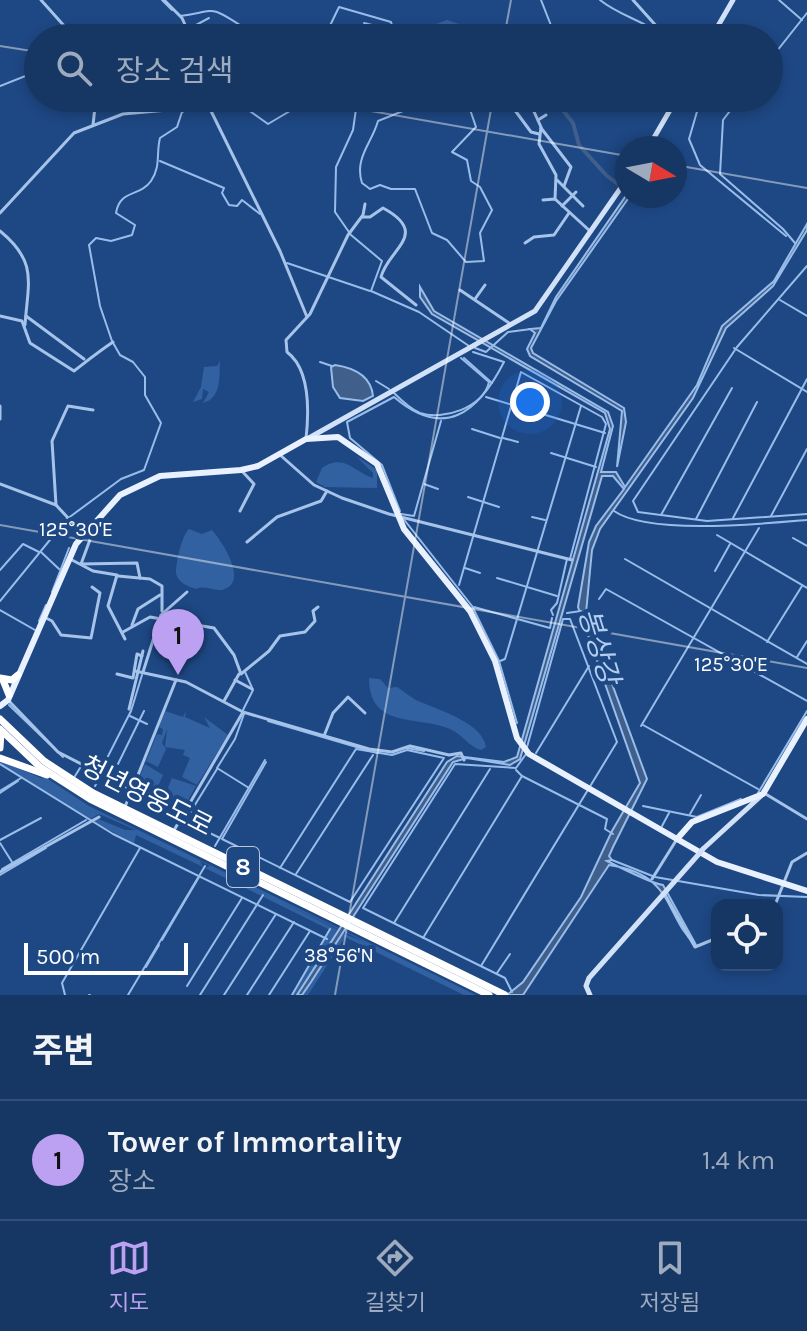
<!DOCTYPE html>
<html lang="ko">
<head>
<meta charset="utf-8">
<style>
	:root { --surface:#163663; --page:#1f3e69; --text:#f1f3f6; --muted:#9eabbe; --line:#355078; --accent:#bca0f2 }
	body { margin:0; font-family:Karla,"Noto Sans KR",sans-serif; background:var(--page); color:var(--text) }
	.controls { position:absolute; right:24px; bottom:24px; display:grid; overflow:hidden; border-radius:16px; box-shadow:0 4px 12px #0003 }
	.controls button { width:72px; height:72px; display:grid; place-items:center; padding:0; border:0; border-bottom:2px solid var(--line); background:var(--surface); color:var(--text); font:40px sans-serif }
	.compass { position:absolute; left:615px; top:136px; width:72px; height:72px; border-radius:50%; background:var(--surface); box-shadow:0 4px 12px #0003; rotate:100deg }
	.scale { position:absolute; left:24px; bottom:20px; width:164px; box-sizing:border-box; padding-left:8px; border:4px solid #fff; border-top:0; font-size:22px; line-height:28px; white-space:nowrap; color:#fff; -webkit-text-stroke:6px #1e4884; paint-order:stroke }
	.you { position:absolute; left:530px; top:402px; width:28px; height:28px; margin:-20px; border:6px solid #fff; border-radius:50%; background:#1a73e8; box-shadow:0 0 0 12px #1a73e833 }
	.badge { display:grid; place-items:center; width:52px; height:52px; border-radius:50%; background:var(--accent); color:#111; font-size:26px; font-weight:700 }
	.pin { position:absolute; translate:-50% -66px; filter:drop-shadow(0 2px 4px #0008) }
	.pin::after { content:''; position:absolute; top:42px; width:28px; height:24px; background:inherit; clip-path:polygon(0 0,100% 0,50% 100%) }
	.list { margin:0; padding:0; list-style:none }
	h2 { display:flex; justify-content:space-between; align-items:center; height:104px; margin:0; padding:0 32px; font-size:34px }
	h2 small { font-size:26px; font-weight:400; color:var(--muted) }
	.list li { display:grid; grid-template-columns:52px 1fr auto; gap:24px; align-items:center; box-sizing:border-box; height:120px; padding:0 32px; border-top:2px solid var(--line) }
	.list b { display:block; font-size:30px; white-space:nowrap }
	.list p { margin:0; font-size:26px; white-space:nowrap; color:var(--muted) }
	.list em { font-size:26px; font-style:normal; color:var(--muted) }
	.icon { flex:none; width:44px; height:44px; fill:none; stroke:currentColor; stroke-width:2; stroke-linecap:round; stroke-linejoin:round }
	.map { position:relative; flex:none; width:807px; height:995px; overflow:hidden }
	.search { position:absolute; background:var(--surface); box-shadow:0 4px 12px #0003; left:24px; right:24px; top:24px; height:88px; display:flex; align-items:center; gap:20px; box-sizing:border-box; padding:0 28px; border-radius:44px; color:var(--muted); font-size:30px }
	.sheet { height:224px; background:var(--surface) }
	nav { display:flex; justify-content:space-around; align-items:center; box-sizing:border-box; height:112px; border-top:2px solid var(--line); background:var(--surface); font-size:22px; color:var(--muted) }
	nav a { display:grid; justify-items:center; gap:4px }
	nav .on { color:var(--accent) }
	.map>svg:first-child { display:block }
	.green { fill:#3261a2 }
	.water { fill:#405f8b; stroke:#99bdeb; stroke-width:2 }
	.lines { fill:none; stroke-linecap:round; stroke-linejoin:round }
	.stream { stroke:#99bdeb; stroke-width:2 }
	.canal { stroke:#405f8b; stroke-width:4 }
	.street { stroke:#a6c3ea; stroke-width:3 }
	.secondary { stroke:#d1e1f7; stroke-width:5 }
	.primary { stroke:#e9f1fe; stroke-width:6 }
	.highway { stroke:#fff; stroke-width:7 }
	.secondary-bridge { stroke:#d1e1f7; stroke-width:5 }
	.ticks { fill:none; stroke:#fff; stroke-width:2; stroke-opacity:0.45 }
	.labels { text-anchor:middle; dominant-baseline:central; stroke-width:8; stroke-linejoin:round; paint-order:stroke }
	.shield { fill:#1e4884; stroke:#bcc8da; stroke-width:2 }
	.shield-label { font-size:24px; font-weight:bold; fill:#fff }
	.street-label { font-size:26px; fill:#fff; stroke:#1e4884 }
	.water-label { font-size:28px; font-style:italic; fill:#b1cdf1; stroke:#1e4884 }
	.ticks-label { font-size:20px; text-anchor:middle; fill:#fff; stroke:#1e4884; stroke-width:8; stroke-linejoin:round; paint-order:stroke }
</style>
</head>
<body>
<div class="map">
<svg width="807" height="995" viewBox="0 0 807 995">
	<rect width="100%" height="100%" fill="#1e4884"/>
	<g class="green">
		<path d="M447,20L465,26L459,38H439L436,24Z"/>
		<path d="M220,361C219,376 222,398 203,403L209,392L203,389L202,399L193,402L201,387L204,367L217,366Z"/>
		<path d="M356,456L377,470V488L325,487L316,482L322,468C345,453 353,472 373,478V473Z"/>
		<path d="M189,529L202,534L212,530C222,541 251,585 221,590C212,591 206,585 196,589C189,587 177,582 176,573C176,562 182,535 189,529Z"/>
		<path d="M369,678L380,679L388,688L397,687C404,691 411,698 418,701C437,709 483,723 486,747L481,750C468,746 462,734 450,729C419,715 369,730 369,678Z"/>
		<path d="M165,711L183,717L186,711L185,717L210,728L204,717L228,735L197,785L182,777L190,758L183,755L185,750L165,747L167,729L162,743L166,749L158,767L146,761L157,734L162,735L163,729L159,727Z"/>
		<path d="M0,760L43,779L39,773L89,806L476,995H464L345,937L308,995H302L342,933L367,943L278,900L338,930L297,995H292L330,930L205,868L210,866L200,861L203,867L136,835L134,843L92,821L23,861L96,818L125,830H136L99,814L14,863L87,819L0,764Z"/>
		<path d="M145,764L163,775L155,793L145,794L134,789Z"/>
		<path d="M172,778L196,786L182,811L170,805L164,797Z"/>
	</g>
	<g class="water">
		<path d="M627,189L630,196L556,301L531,348L533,353L624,408L626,422L617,467L622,411L530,356L527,349L535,333L530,329L541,328L556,297L625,197Z"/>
		<path d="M807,224V230L773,286L726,328L693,398L600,529L592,550L586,613L647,779L613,847L609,856L612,860L607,861C619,867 653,884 663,885L696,945C663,915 676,875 609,865L523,995H507L523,982L581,897L612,831L640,783L578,607L589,542L596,526L624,489L613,476H602L520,759L510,765L467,758L453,762L311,982L302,995H297L447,762L457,756L504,762L517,757L610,429L605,413L432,314L420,297V287L434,311L608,412L613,426L601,472H616L625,487L697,385L722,326L774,281Z"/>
		<path d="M335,365C355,368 371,376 373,396L363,401L340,398L333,387L331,367Z"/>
	</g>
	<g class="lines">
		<g class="stream">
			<path d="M162,0L172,10"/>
			<path d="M541,0L552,28L571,38"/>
			<path d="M600,0C621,17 645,20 664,38"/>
			<path d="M779,0L802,20"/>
			<path d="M180,16C217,11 208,4 243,27L244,38"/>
			<path d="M364,23L392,30L394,38"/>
			<path d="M126,38L185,35V31L209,18"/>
			<path d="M324,38L339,7L391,22L396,38"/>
			<path d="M769,61L807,13"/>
			<path d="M0,86L38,71"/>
			<path d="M371,98L356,109L353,130L336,167L335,212L351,235L382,261L371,291L419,312L469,346"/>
			<path d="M394,98L403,111L378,121C372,143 354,158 362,183L370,189L380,185L391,189H415L432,233L447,240L466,262L484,261L480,233L492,210L480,187L471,181L467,160L452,152L476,127L466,98"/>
			<path d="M701,98L689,139L700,165L786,236"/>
			<path d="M740,98L723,120L720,174L783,229L795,243"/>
			<path d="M210,108L247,109L268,124L295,108L300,98"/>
			<path d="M160,161L224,188L222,193L229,205L237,206L242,200L260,214"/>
			<path d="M287,263L370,291"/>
			<path d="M807,266L737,347L633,501L638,512L707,521L807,514"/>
			<path d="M780,300L807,316"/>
			<path d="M475,348L486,352L508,332L531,329"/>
			<path d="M734,348L807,392"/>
			<path d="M464,358L492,383"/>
			<path d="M320,362L332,366"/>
			<path d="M376,381L389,389"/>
			<path d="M394,393C401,400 410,409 420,413C443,421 484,407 489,382L461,358"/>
			<path d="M486,397L605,433"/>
			<path d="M472,429L500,438"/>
			<path d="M503,438L518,442"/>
			<path d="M551,453L596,467"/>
			<path d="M424,484L438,489"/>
			<path d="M468,497L499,507"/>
			<path d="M400,511L382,465L350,438L347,422L394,397C444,440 478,413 504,362L473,352"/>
			<path d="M614,511C648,535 760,524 807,520"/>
			<path d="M401,514L414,516L441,421"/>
			<path d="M661,515L732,388"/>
			<path d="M771,516L807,449"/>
			<path d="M402,517L472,606L499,661L517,723"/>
			<path d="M532,517L545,520"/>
			<path d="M733,518L807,379"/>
			<path d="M696,519L757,402"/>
			<path d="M717,535L807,588"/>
			<path d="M793,538L807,546"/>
			<path d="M41,552L59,569"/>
			<path d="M625,559L807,664"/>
			<path d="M465,568L480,573"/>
			<path d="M0,570L23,544L39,552"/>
			<path d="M715,571L730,544"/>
			<path d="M497,578L557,596"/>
			<path d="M459,585L521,372L602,417L606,424L570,559H567L557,603L551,610L553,615"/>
			<path d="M52,592L69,548"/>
			<path d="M599,599L606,589L807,701"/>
			<path d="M0,601L67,519L121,479L144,470L161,423L145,395V377L133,362L120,355L112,341L100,306L89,245L96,238L111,241L132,235L135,225L116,213C120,189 140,197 151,181C161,167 156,153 160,138L177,127L182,112L199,104"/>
			<path d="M474,607L550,628L552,618"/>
			<path d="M0,610L35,630"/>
			<path d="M567,613L581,611"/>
			<path d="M39,621L46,605"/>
			<path d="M767,642L802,586"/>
			<path d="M797,657L807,641"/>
			<path d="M500,661L505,659L581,406"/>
			<path d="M9,705L63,757"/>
			<path d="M243,710L253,690L245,672"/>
			<path d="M244,714L235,739L217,768L249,788"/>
			<path d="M130,716L147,724"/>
			<path d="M268,721L377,753"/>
			<path d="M643,725L758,789"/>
			<path d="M641,726L759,528"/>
			<path d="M406,748L424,751"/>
			<path d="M536,753L589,666"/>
			<path d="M266,762L222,839L350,902L444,758L407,750L392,755L356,749L280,868"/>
			<path d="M0,764L113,834L327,939"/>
			<path d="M118,764L144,711"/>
			<path d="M217,769L185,821L220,838"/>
			<path d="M516,770L522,776L607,819L605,829L613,834"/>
			<path d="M100,772L131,711L142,675"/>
			<path d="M75,776L80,768"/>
			<path d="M95,786L100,777"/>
			<path d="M0,791L21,778"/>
			<path d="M0,793L18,781"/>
			<path d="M758,793L807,711"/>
			<path d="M643,806L697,817L741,799"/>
			<path d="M690,814L701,795"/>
			<path d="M662,826L669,813"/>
			<path d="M0,840L41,818"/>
			<path d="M0,843L12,862"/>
			<path d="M215,846L265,760"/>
			<path d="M612,860L655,877L759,895L807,897"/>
			<path d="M2,869L86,820"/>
			<path d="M296,874L373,755"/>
			<path d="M0,875L46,848"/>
			<path d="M394,923L490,769"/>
			<path d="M423,938L522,776"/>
			<path d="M162,940L199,877"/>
			<path d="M481,966L617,742L570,619H563L527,747"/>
			<path d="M146,967L159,945"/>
			<path d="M497,973L510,954"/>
			<path d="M187,986L242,898"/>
			<path d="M512,992L505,978L363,908L455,764L516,768L526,754"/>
			<path d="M65,995L62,983L140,848"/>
			<path d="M89,995H90"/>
			<path d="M128,995L205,866"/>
			<path d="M200,995L263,895"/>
			<path d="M224,995L276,914"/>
			<path d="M247,995L294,922"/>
			<path d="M269,995L310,931"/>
			<path d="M292,995L330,929"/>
		</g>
		<path class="canal" d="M553,98L573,123L579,145L606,175L627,191"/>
		<g class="street">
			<path d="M41,0L75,38"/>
			<path d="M164,0L182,18L191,38"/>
			<path d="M633,0L667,38"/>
			<path d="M264,38L265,35"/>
			<path d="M196,98L211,111L280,251L307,317"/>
			<path d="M531,105L541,127L539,144L556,175L555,199"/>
			<path d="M514,109L531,132L539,134"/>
			<path d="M538,120L546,115"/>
			<path d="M93,125L96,98"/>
			<path d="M541,128L571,167L564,186"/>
			<path d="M557,180L583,206"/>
			<path d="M543,200L555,199L591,232"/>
			<path d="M562,206L576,192"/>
			<path d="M0,213L74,133L123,114L168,110L197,98"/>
			<path d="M362,217H370L383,208C431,234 388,249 381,277L416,305"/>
			<path d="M0,231C38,262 28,282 25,325"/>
			<path d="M525,243L534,237L554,235L569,213"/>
			<path d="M460,290L509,323"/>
			<path d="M475,299L485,285"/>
			<path d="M0,316L22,321L30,343L74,371C87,361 98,352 113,342"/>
			<path d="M26,316L84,359"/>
			<path d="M0,406V419"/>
			<path d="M306,439C309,412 311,370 287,352L286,340L310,314L348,235L363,215L365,204"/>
			<path d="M279,454L314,485L342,498L389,514L572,560"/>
			<path d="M0,484L56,505"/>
			<path d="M240,511L254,484L241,470"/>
			<path d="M83,534L56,505L52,441L68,406L93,410"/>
			<path d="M91,537L81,564L137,563L140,578"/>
			<path d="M247,542L277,517L321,501L327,491"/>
			<path d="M72,560L93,571L117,575L108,606L125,639"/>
			<path d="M118,576L150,579L162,586V611"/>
			<path d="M44,617L52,621L61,635L91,638L100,593L92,587"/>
			<path d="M132,625L138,609L160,595"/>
			<path d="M123,632L150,617L214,628L234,655L241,674L269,651L280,636L305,632L315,621L313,611L318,607"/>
			<path d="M135,671L186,682L243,712L369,749L392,752L410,746L449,755L461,753L464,760"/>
			<path d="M143,672L161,615L187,592"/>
			<path d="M117,674L133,678L137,654L142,656"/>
			<path d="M235,680L252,689"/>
			<path d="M8,700L58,752L132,790L176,680"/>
			<path d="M224,701L239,674"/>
			<path d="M129,709L143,651"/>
			<path d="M324,736L333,713L348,697L365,713"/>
			<path d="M764,793L807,819"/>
			<path d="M124,809L132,790L182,814"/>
			<path d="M173,832L243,712"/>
			<path d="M0,872L99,817"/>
			<path d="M652,879L677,839"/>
			<path d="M664,893L695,947L717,938"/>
			<path d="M775,905L792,862L807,853"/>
		</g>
		<g class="secondary">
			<path d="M711,38L733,0"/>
			<path d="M648,148L677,98"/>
			<path d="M307,439L535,311L627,179"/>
			<path d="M703,849L762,795"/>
			<path d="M590,995L586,986L589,978L698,855"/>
		</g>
		<g class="primary">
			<path d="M0,706L8,700L76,544L120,495L160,476L241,470L258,466L306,439L338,437L377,464L404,529L470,611L495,661L517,738L529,754L717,862L807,891"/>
			<path d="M677,839L692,822L763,794L807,719"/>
		</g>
		<g class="highway">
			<path d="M0,678L12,680L18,675"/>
			<path d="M3,680L9,695"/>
			<path d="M0,719L44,761L93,793L505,995"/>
			<path d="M0,729L40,767L90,799L489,995"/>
			<path d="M0,748L1,732"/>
			<path d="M0,758L47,775"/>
		</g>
		<path class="secondary-bridge" d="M698,855L703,849"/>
	</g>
	<path class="ticks" d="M504,38L511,0M0,46L38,52M297,98L627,156M675,165L807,188M0,525L807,668M335,995L493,98"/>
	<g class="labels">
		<rect class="shield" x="227" y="847" width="32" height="40" rx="6"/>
		<g class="shield-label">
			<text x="243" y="867">8</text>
		</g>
		<g class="street-label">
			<text transform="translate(147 796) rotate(27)">청년영웅도로</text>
		</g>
		<g class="water-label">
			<text transform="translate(599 646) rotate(73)">봉상강</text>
		</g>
	</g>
	<g class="ticks-label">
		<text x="76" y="536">125°30'E</text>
		<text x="731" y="671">125°30'E</text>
		<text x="339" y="962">38°56'N</text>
	</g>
</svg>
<div class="controls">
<button><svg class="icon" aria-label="locate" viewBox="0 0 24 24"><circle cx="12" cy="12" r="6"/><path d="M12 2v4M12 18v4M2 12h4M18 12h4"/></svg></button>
</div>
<svg class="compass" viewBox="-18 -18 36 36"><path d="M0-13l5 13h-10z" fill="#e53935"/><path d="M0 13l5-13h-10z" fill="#9eabbe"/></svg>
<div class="scale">500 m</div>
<div class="you"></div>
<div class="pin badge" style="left:178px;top:675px">1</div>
<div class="search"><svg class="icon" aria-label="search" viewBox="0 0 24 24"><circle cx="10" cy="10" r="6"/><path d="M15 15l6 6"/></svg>장소 검색</div>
</div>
<section class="sheet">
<h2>주변<small></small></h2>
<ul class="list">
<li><span class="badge">1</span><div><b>Tower of Immortality</b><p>장소</p></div><em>1.4 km</em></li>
</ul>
</section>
<nav>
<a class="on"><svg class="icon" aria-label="map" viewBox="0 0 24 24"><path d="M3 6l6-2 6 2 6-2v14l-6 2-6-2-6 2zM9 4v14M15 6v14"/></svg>지도</a>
<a><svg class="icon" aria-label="directions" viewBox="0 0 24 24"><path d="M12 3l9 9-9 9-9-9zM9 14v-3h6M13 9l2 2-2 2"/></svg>길찾기</a>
<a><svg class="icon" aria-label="saved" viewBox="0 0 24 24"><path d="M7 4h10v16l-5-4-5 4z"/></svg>저장됨</a>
</nav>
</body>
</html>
